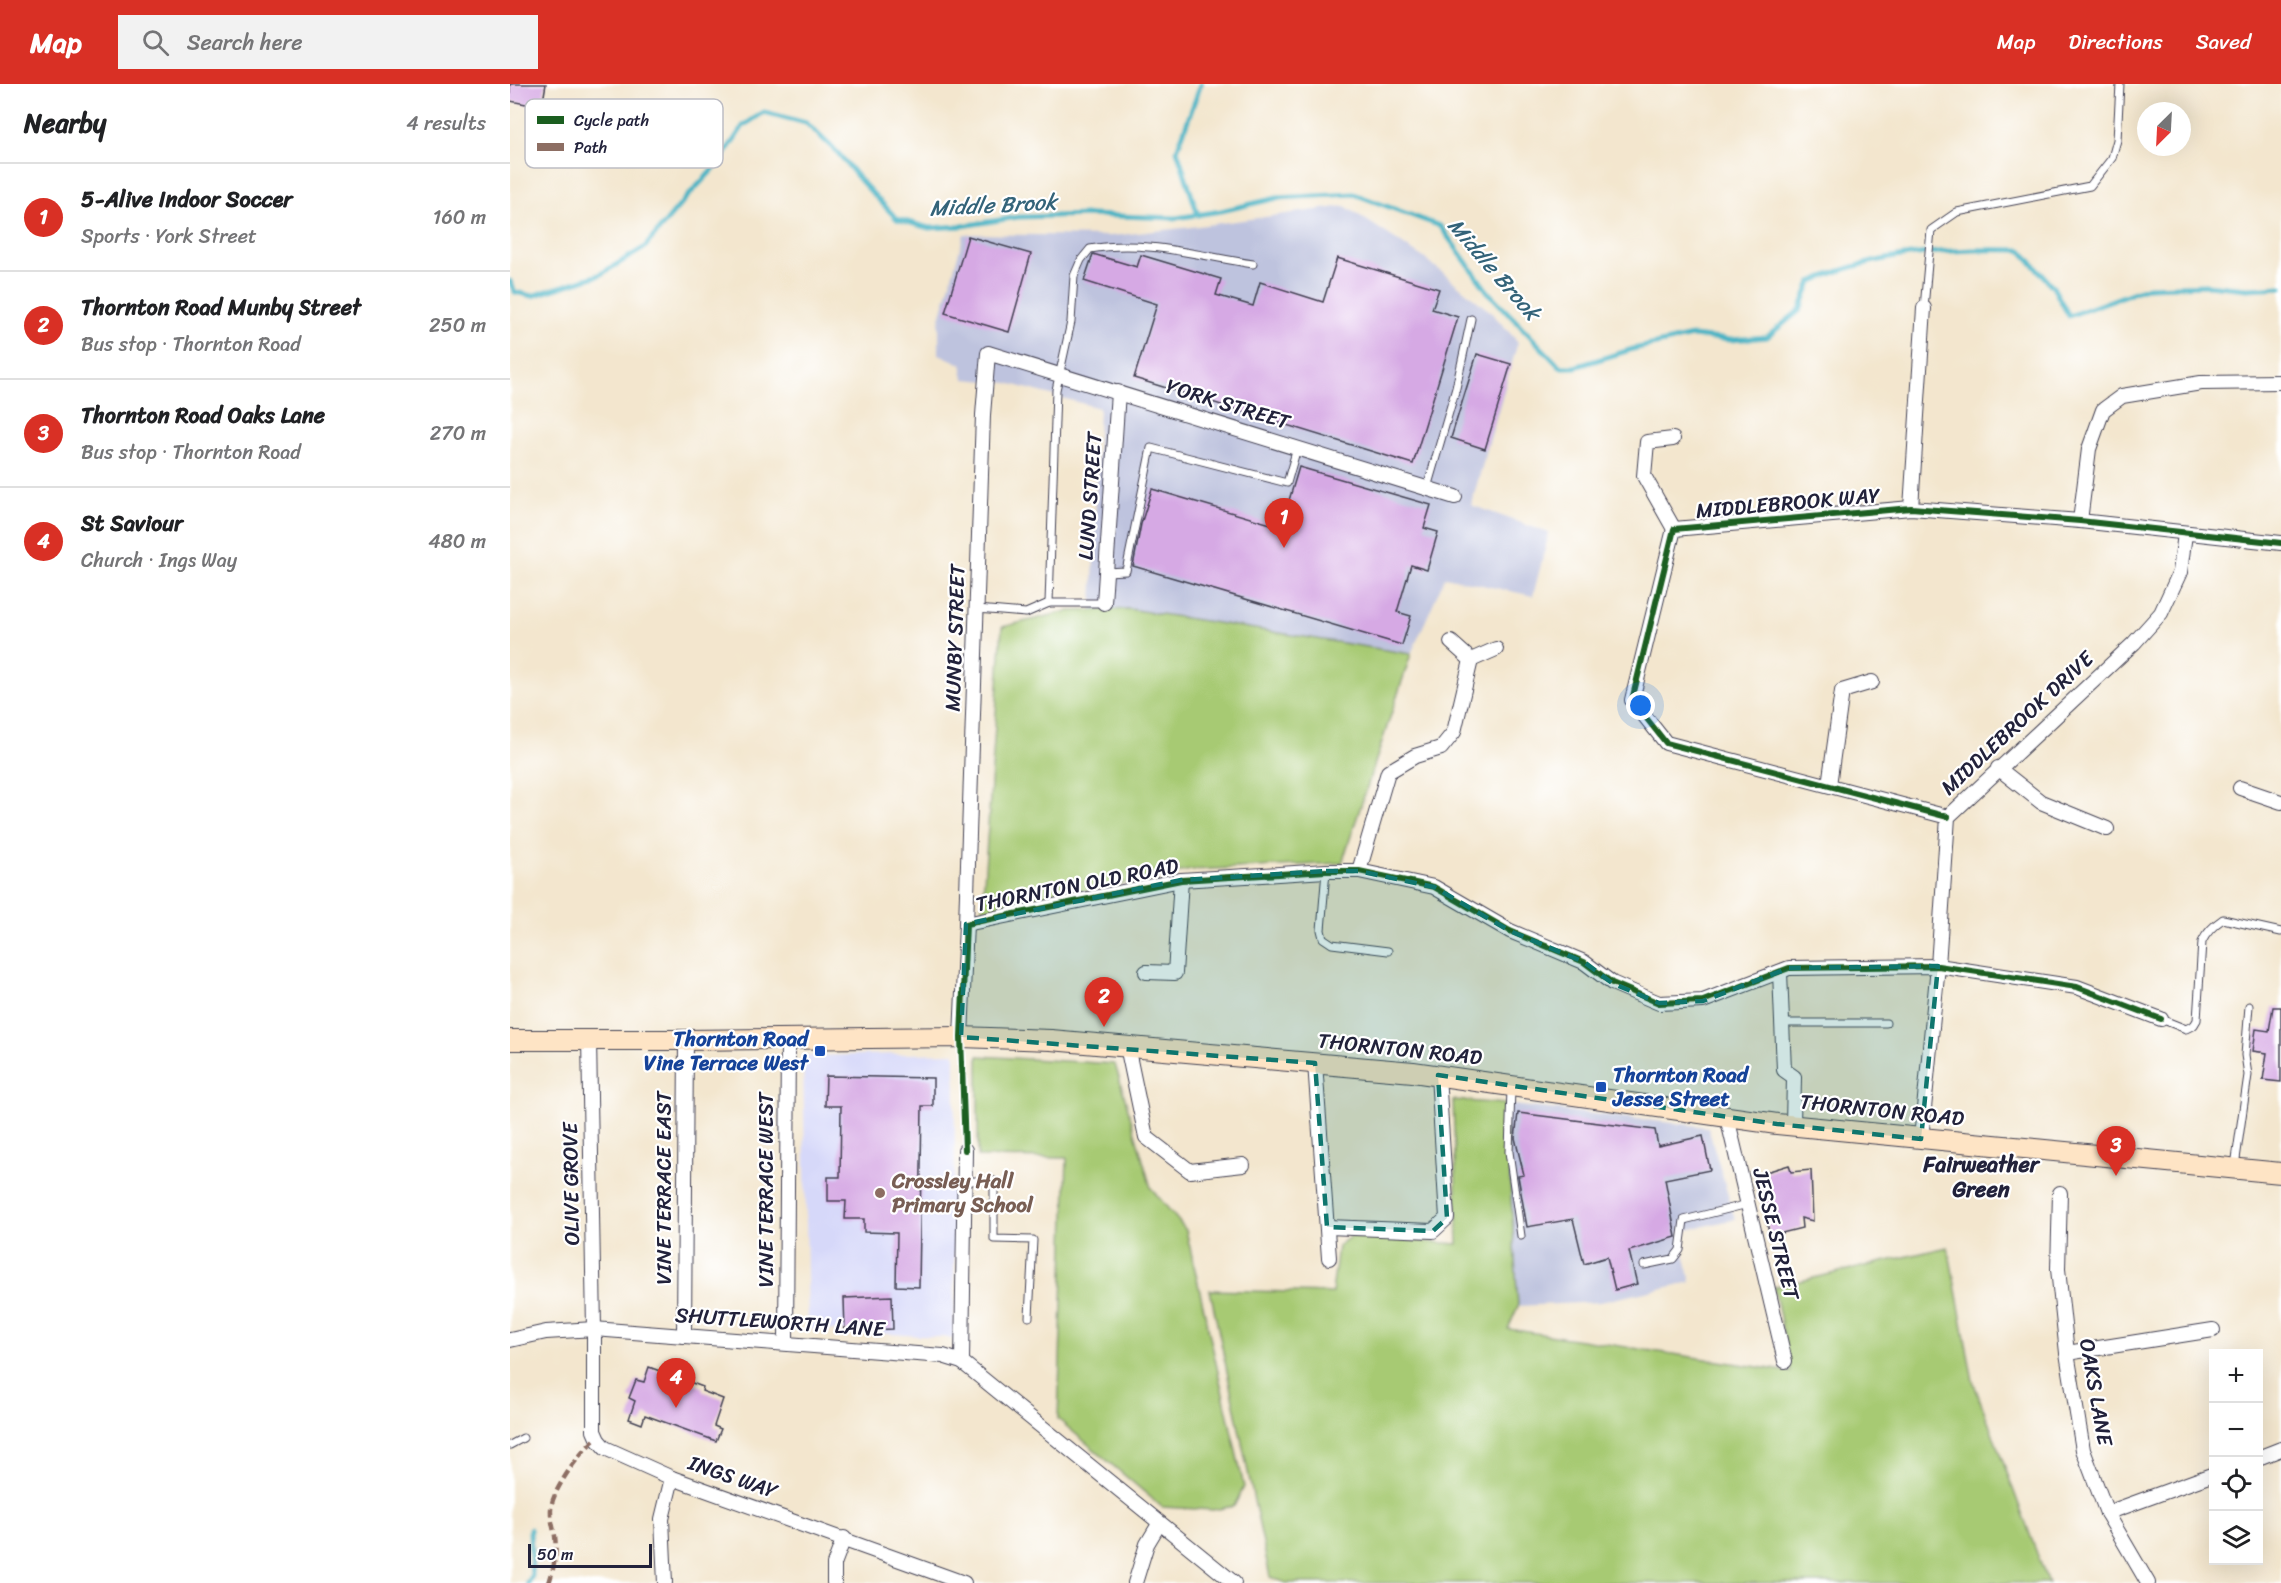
<!DOCTYPE html>
<html lang="en">
<head>
<meta charset="utf-8">
<style>
	:root { --surface:#fff; --page:#f2f2f2; --text:#202124; --muted:#757577; --line:#e0e0e0; --accent:#d93025 }
	body { margin:0; font-family:Sriracha,sans-serif; background:var(--page); color:var(--text) }
	.controls { position:absolute; right:18px; bottom:18px; display:grid; overflow:hidden; border-radius:0px; box-shadow:0 6px 24px #0002 }
	.controls button { width:54px; height:54px; display:grid; place-items:center; padding:0; border:0; border-bottom:2px solid var(--line); background:var(--surface); color:var(--text); font:30px sans-serif }
	.compass { position:absolute; left:1627px; top:18px; width:54px; height:54px; border-radius:50%; background:var(--surface); box-shadow:0 6px 24px #0002; rotate:204deg }
	.scale { position:absolute; left:18px; bottom:15px; width:124px; box-sizing:border-box; padding-left:6px; border:3px solid #22223b; border-top:0; font-size:16px; line-height:21px; white-space:nowrap; color:#22223b; -webkit-text-stroke:4px #fff; paint-order:stroke }
	.you { position:absolute; left:1131px; top:622px; width:21px; height:21px; margin:-15px; border:4px solid #fff; border-radius:50%; background:#1a73e8; box-shadow:0 0 0 9px #1a73e833 }
	.badge { display:grid; place-items:center; width:39px; height:39px; border-radius:50%; background:var(--accent); color:#fff; font-size:20px; font-weight:700 }
	.pin { position:absolute; translate:-50% -50px; filter:drop-shadow(0 2px 3px #0008) }
	.pin::after { content:''; position:absolute; top:32px; width:21px; height:18px; background:inherit; clip-path:polygon(0 0,100% 0,50% 100%) }
	.list { margin:0; padding:0; list-style:none }
	h2 { display:flex; justify-content:space-between; align-items:center; height:78px; margin:0; padding:0 24px; font-size:26px }
	h2 small { font-size:20px; font-weight:400; color:var(--muted) }
	.list li { display:grid; grid-template-columns:39px 1fr auto; gap:18px; align-items:center; box-sizing:border-box; height:108px; padding:0 24px; border-top:2px solid var(--line) }
	.list b { display:block; font-size:22px; white-space:nowrap }
	.list p { margin:0; font-size:20px; white-space:nowrap; color:var(--muted) }
	.list em { font-size:20px; font-style:normal; color:var(--muted) }
	.icon { flex:none; width:33px; height:33px; fill:none; stroke:currentColor; stroke-width:2; stroke-linecap:round; stroke-linejoin:round }
	.map { position:relative; flex:none; width:1771px; height:1499px; overflow:hidden }
	header { display:flex; align-items:center; gap:36px; box-sizing:border-box; height:84px; padding:0 30px; background:var(--accent); color:#fff }
	header strong { font-size:28px }
	nav { display:flex; gap:33px; margin-inline-start:auto; font-size:21px }
	.search { width:420px; height:54px; background:var(--page); display:flex; align-items:center; gap:15px; box-sizing:border-box; padding:0 21px; border-radius:0px; color:var(--muted); font-size:22px }
	main { display:flex }
	aside { flex:1; background:var(--surface) }
	.map>svg:first-child { display:block }
	.built { fill:#d6d8f9 }
	.industrial { fill:#bec3de }
	.green { fill:#a7ca73; stroke:#647657; stroke-width:1.5 }
	.lines { fill:none; stroke-linecap:round; stroke-linejoin:round }
	.stream { stroke:#47b3c4; stroke-width:5 }
	.building { fill:#d6a9e4 }
	.lane-casing { stroke:#413f51; stroke-width:9 }
	.street-casing { stroke:#413f51; stroke-width:16 }
	.secondary-casing { stroke:#413f51; stroke-width:22 }
	.lane { stroke:#fff; stroke-width:7 }
	.street { stroke:#fff; stroke-width:14 }
	.secondary { stroke:#fee4c5; stroke-width:20 }
	.quiet { stroke:#8d6e63; stroke-width:4.5; stroke-dasharray:9 4.5; stroke-linecap:butt }
	.cycleway-casing { stroke:#fff; stroke-width:10 }
	.cycleway { stroke:#1b5e20; stroke-width:6 }
	.marked { fill:#0f766e; fill-opacity:0.2; stroke:#0f766e; stroke-width:4.5; stroke-dasharray:12 8; stroke-linejoin:round }
	.transit-dot { fill:#1a4fb4; stroke:#fff; stroke-width:2 }
	.education-dot { fill:#8d6e63; stroke:#fff; stroke-width:2 }
	.labels { text-anchor:middle; dominant-baseline:central; stroke-width:4.5; stroke-linejoin:round; paint-order:stroke }
	.street-label { font-size:21px; fill:#22223b; stroke:#fff }
	.transit-label { font-size:21px; font-weight:bold; fill:#164399; stroke:#fff; text-anchor:end }
	.education-label { font-size:21px; font-weight:bold; fill:#785e54; stroke:#fff; text-anchor:start }
	.water-label { font-size:22px; font-style:italic; fill:#336379; stroke:#fff }
	.neighbourhood-label { font-size:22px; font-weight:bold; fill:#22223b; stroke:#fff }
	.key { fill:#fff; stroke:#bdbdc4; stroke-width:1.5 }
	.key-label { font-size:16px; fill:#22223b }
</style>
</head>
<body>
<header>
<strong>Map</strong>
<div class="search"><svg class="icon" aria-label="search" viewBox="0 0 24 24"><circle cx="10" cy="10" r="6"/><path d="M15 15l6 6"/></svg>Search here</div>
<nav><a>Map</a><a>Directions</a><a>Saved</a></nav>
</header>
<main>
<aside>
<h2>Nearby<small>4 results</small></h2>
<ul class="list">
<li><span class="badge">1</span><div><b>5-Alive Indoor Soccer</b><p>Sports · York Street</p></div><em>160 m</em></li>
<li><span class="badge">2</span><div><b>Thornton Road Munby Street</b><p>Bus stop · Thornton Road</p></div><em>250 m</em></li>
<li><span class="badge">3</span><div><b>Thornton Road Oaks Lane</b><p>Bus stop · Thornton Road</p></div><em>270 m</em></li>
<li><span class="badge">4</span><div><b>St Saviour</b><p>Church · Ings Way</p></div><em>480 m</em></li>
</ul>
</aside>
<div class="map">
<svg width="1771" height="1499" viewBox="0 0 1771 1499">
	<rect width="100%" height="100%" fill="#fff"/>
	<filter id="ink" filterUnits="userSpaceOnUse"><feTurbulence type="fractalNoise" baseFrequency=".0167" numOctaves="2"/><feDisplacementMap in="SourceGraphic" scale="12" xChannelSelector="R" yChannelSelector="G"/><feConvolveMatrix kernelMatrix="1 2 1 2 8 2 1 2 1" color-interpolation-filters="sRGB"/></filter>
	<filter id="wash" filterUnits="userSpaceOnUse"><feTurbulence type="fractalNoise" baseFrequency=".008" numOctaves="4" result="noise"/><feDisplacementMap in="SourceGraphic" scale="24" xChannelSelector="R" yChannelSelector="G"/><feGaussianBlur stdDeviation="1.35" result="paint"/><feColorMatrix in="noise" values="0 0 0 0 0 0 0 0 0 0 0 0 0 0 0 0 0 1.4 0 .05"/><feComposite in="paint" operator="in"/></filter>
	<g filter="url(#wash)">
		<rect width="100%" height="100%" fill="#f3e6ce"/>
		<path class="built" d="M445,969L444,1254L298,1245L293,972Z"/>
		<g class="industrial">
			<path d="M835,122L917,176L982,229L1008,258L961,421L1039,449L1023,512L935,493L901,570L619,525L582,526L589,324L497,299L454,295L451,280L429,270V238L454,150L601,152L681,143Z"/>
			<path d="M995,1020L1198,1043L1225,1135L1169,1148L1181,1198L1090,1218L1008,1222Z"/>
		</g>
		<g class="green">
			<path d="M619,525L901,570L832,779L681,786L472,827L492,543L558,527Z"/>
			<path d="M468,972L605,980L641,1104L676,1146L734,1403L724,1422L703,1426L652,1423L548,1335L557,1074L468,1073Z"/>
			<path d="M943,1016L995,1020L1008,1222L998,1245L1281,1288L1264,1203L1438,1163L1463,1297L1538,1499H776L760,1493L700,1206L822,1209L828,1162L841,1152L948,1160Z"/>
		</g>
		<g class="lines">
			<g class="stream">
				<path d="M688,131L667,66L691,0"/>
				<path d="M0,197L5,208L22,212L89,191L134,164L175,115L208,80L233,42L254,28L296,39L328,69L350,96L387,135L419,144L452,142L508,133L580,131L666,134L711,127L767,114L844,110L930,142L978,208L1050,283H1065L1123,265L1182,252L1221,256L1257,253L1290,226L1301,198C1367,169 1440,164 1511,166L1543,203L1559,232L1638,203L1697,201L1737,205L1771,203"/>
				<path d="M18,1499L22,1492L20,1445"/>
			</g>
		</g>
		<g id="blocks">
			<g class="building">
				<path d="M0,0H36L32,23L0,17Z"/>
				<path d="M458,152L521,170L499,248L435,229Z"/>
				<path d="M583,170L627,183L631,171L711,195L706,211L743,222L750,198L813,218L827,174L929,205L922,225L948,233L903,380L624,294L647,220L574,197Z"/>
				<path d="M967,270L1001,280L975,365L941,354Z"/>
				<path d="M789,383L921,421L914,444L928,448L917,486L901,481L887,528L901,532L892,561L623,482L631,440L642,405L771,443Z"/>
				<path d="M1763,923H1771V998L1753,996L1757,969L1743,967L1746,945L1759,947Z"/>
				<path d="M316,992L423,994V1022H412L409,1203L386,1202L387,1149L354,1148V1135H335L336,1117H318V1093H330L331,1022H315Z"/>
				<path d="M1008,1029L1145,1046L1148,1062L1193,1052L1200,1086L1155,1095L1166,1153L1119,1167L1127,1200L1105,1206L1097,1173L1074,1180L1063,1135L1017,1143L1008,1092L1014,1091L1005,1054Z"/>
				<path d="M1279,1081L1281,1088L1301,1086L1303,1137L1291,1134L1292,1144L1260,1152L1246,1091Z"/>
				<path d="M382,1212L383,1245L335,1247L334,1214Z"/>
				<path d="M139,1283L193,1303L192,1307L213,1315L204,1342L211,1345L206,1357L135,1331L132,1340L119,1335L125,1317L119,1314L126,1296L134,1298Z"/>
			</g>
		</g>
	</g>
	<g filter="url(#ink)">
		<use href="#blocks" fill-opacity="0" stroke="#413f51" stroke-width="1.5"/>
		<g class="lines">
			<defs>
				<g id="lane">
					<path d="M1414,224L1421,146L1447,128L1580,102L1602,74L1607,56L1610,0"/>
					<path d="M917,404L946,304L961,235"/>
					<path d="M596,488L616,487L641,364L777,399L787,364"/>
					<path d="M539,519L546,306L561,238L564,192L571,176L580,165C635,155 689,172 743,180"/>
					<path d="M467,525L516,529L539,519H594"/>
					<path d="M816,787L811,846L813,854L822,860L878,867"/>
					<path d="M1651,935L1676,945L1684,941L1687,936L1692,858C1697,847 1704,841 1713,835L1771,848"/>
					<path d="M1272,939H1376"/>
					<path d="M1001,1004L999,1068L1011,1152"/>
					<path d="M1725,1082L1738,991L1735,971L1739,922"/>
					<path d="M455,1097H484V1155L523,1156L519,1233"/>
					<path d="M1134,1181L1163,1175L1170,1166L1174,1136L1238,1120"/>
					<path d="M0,1361L13,1354"/>
				</g>
				<g id="street">
					<path d="M1163,355L1137,358L1134,392L1164,445"/>
					<path d="M1401,424L1414,224"/>
					<path d="M1570,437L1579,365L1593,326L1612,312L1691,299L1771,298"/>
					<path d="M594,519L608,308"/>
					<path d="M961,576L986,565"/>
					<path d="M1488,684L1531,718L1597,745"/>
					<path d="M1319,701L1332,607L1362,598"/>
					<path d="M1730,704L1771,718"/>
					<path d="M1438,733L1156,659L1122,616L1164,445L1401,424L1570,437L1771,459"/>
					<path d="M849,787L878,688L905,672L931,664L944,648L961,576L941,558"/>
					<path d="M456,840L473,331L478,269L945,413"/>
					<path d="M636,888L665,889L671,796"/>
					<path d="M1270,888L1274,986L1284,993L1283,1041"/>
					<path d="M451,953L456,840L671,796L816,787H849L924,803L1000,847L1074,878L1102,899L1149,919L1193,917L1279,884L1428,882L1567,903L1651,935"/>
					<path d="M79,954L84,1245V1347L88,1356L95,1364L162,1394L454,1499"/>
					<path d="M617,962L636,1053L680,1087L733,1081"/>
					<path d="M805,979L819,1174"/>
					<path d="M1217,1033L1275,1277"/>
					<path d="M1411,1055L1428,882L1438,733L1624,559L1651,529L1670,488L1675,450"/>
					<path d="M455,1066L452,1278L724,1499"/>
					<path d="M1550,1109L1548,1185L1557,1269L1573,1366L1597,1429L1638,1499"/>
					<path d="M817,1143L923,1147L937,1134L928,991"/>
					<path d="M174,1252L176,956"/>
					<path d="M0,1256L36,1248L84,1245L433,1272L452,1278"/>
					<path d="M276,1258L278,954"/>
					<path d="M1557,1269L1703,1246"/>
					<path d="M1748,1374L1771,1365"/>
					<path d="M1597,1429L1704,1390"/>
					<path d="M155,1499L152,1435L162,1394"/>
					<path d="M324,1499V1480L334,1454"/>
					<path d="M625,1499L637,1460L649,1440"/>
				</g>
				<path id="secondary" d="M0,956H176L451,953L541,956L903,988L1267,1040L1771,1089"/>
			</defs>
			<use href="#lane" class="lane-casing"/>
			<use href="#street" class="street-casing"/>
			<use href="#secondary" class="secondary-casing"/>
			<use href="#lane" class="lane"/>
			<use href="#street" class="street"/>
			<use href="#secondary" class="secondary"/>
			<path class="quiet" d="M39,1499C44,1484 47,1468 45,1452C43,1442 39,1430 42,1419C46,1402 72,1365 87,1354"/>
			<defs>
				<g id="cycleway">
					<path d="M1438,733L1156,659L1122,616L1164,445L1401,424L1570,437L1771,459"/>
					<path d="M455,1066L451,953L456,840L671,796L816,787H849L924,803L1000,847L1074,878L1102,899L1149,919L1193,917L1279,884L1428,882L1567,903L1651,935"/>
				</g>
			</defs>
			<use href="#cycleway" class="cycleway-casing"/>
			<use href="#cycleway" class="cycleway"/>
		</g>
	</g>
	<path class="marked" d="M816,787H849L924,803L1000,847L1074,878L1102,899L1149,919L1193,917L1279,884L1428,882L1411,1055L1267,1040L928,991L937,1134L923,1147L817,1143L805,979L451,953L456,840L671,796Z"/>
	<g class="transit-dot">
		<rect x="304" y="961" width="12" height="12" rx="3"/>
		<rect x="1085" y="997" width="12" height="12" rx="3"/>
	</g>
	<circle class="education-dot" cx="370" cy="1109" r="6"/>
	<g class="labels">
		<g class="street-label">
			<text transform="translate(718 320) rotate(17)">YORK STREET</text>
			<text transform="translate(580 412) rotate(-86)">LUND STREET</text>
			<text transform="translate(1278 419) rotate(-5)">MIDDLEBROOK WAY</text>
			<text transform="translate(445 554) rotate(-88)">MUNBY STREET</text>
			<text transform="translate(1507 639) rotate(-43)">MIDDLEBROOK DRIVE</text>
			<text transform="translate(567 801) rotate(-11)">THORNTON OLD ROAD</text>
			<text transform="translate(890 965) rotate(6)">THORNTON ROAD</text>
			<text transform="translate(1372 1026) rotate(6)">THORNTON ROAD</text>
			<text transform="translate(61 1100) rotate(-91)">OLIVE GROVE</text>
			<text transform="translate(154 1104) rotate(-90)">VINE TERRACE EAST</text>
			<text transform="translate(256 1106) rotate(-90)">VINE TERRACE WEST</text>
			<text transform="translate(1266 1150) rotate(76)">JESSE STREET</text>
			<text transform="translate(270 1238) rotate(4)">SHUTTLEWORTH LANE</text>
			<text transform="translate(1586 1308) rotate(80)">OAKS LANE</text>
			<text transform="translate(223 1393) rotate(19)">INGS WAY</text>
		</g>
		<g class="transit-label">
			<text x="298" y="955">Thornton Road<tspan x="298" dy="24">Vine Terrace West</tspan></text>
			<text x="1103" y="991" text-anchor="start">Thornton Road<tspan x="1103" dy="24">Jesse Street</tspan></text>
		</g>
		<g class="education-label">
			<text x="382" y="1097">Crossley Hall<tspan x="382" dy="24">Primary School</tspan></text>
		</g>
		<g class="water-label">
			<text transform="translate(483 121) rotate(-3)">Middle Brook</text>
			<text transform="translate(984 185) rotate(49)">Middle Brook</text>
		</g>
		<g class="neighbourhood-label">
			<text x="1471" y="1080">Fairweather<tspan x="1471" dy="25">Green</tspan></text>
		</g>
	</g>
	<rect x="15" y="15" width="198" height="69" rx="9" class="key"/>
	<rect x="27" y="32" width="27" height="8" fill="#1b5e20"/>
	<rect x="27" y="59" width="27" height="8" fill="#8d6e63"/>
	<g class="key-label">
		<text x="64" y="42">Cycle path</text>
		<text x="64" y="69">Path</text>
	</g>
</svg>
<div class="controls">
<button>+</button>
<button>−</button>
<button><svg class="icon" aria-label="locate" viewBox="0 0 24 24"><circle cx="12" cy="12" r="6"/><path d="M12 2v4M12 18v4M2 12h4M18 12h4"/></svg></button>
<button><svg class="icon" aria-label="layers" viewBox="0 0 24 24"><path d="M12 4l9 5-9 5-9-5zM3 14l9 5 9-5"/></svg></button>
</div>
<svg class="compass" viewBox="-18 -18 36 36"><path d="M0-13l5 13h-10z" fill="#e53935"/><path d="M0 13l5-13h-10z" fill="#757577"/></svg>
<div class="scale">50 m</div>
<div class="you"></div>
<div class="pin badge" style="left:774px;top:464px">1</div>
<div class="pin badge" style="left:594px;top:943px">2</div>
<div class="pin badge" style="left:1606px;top:1092px">3</div>
<div class="pin badge" style="left:166px;top:1324px">4</div>
</div>
</main>
</body>
</html>
